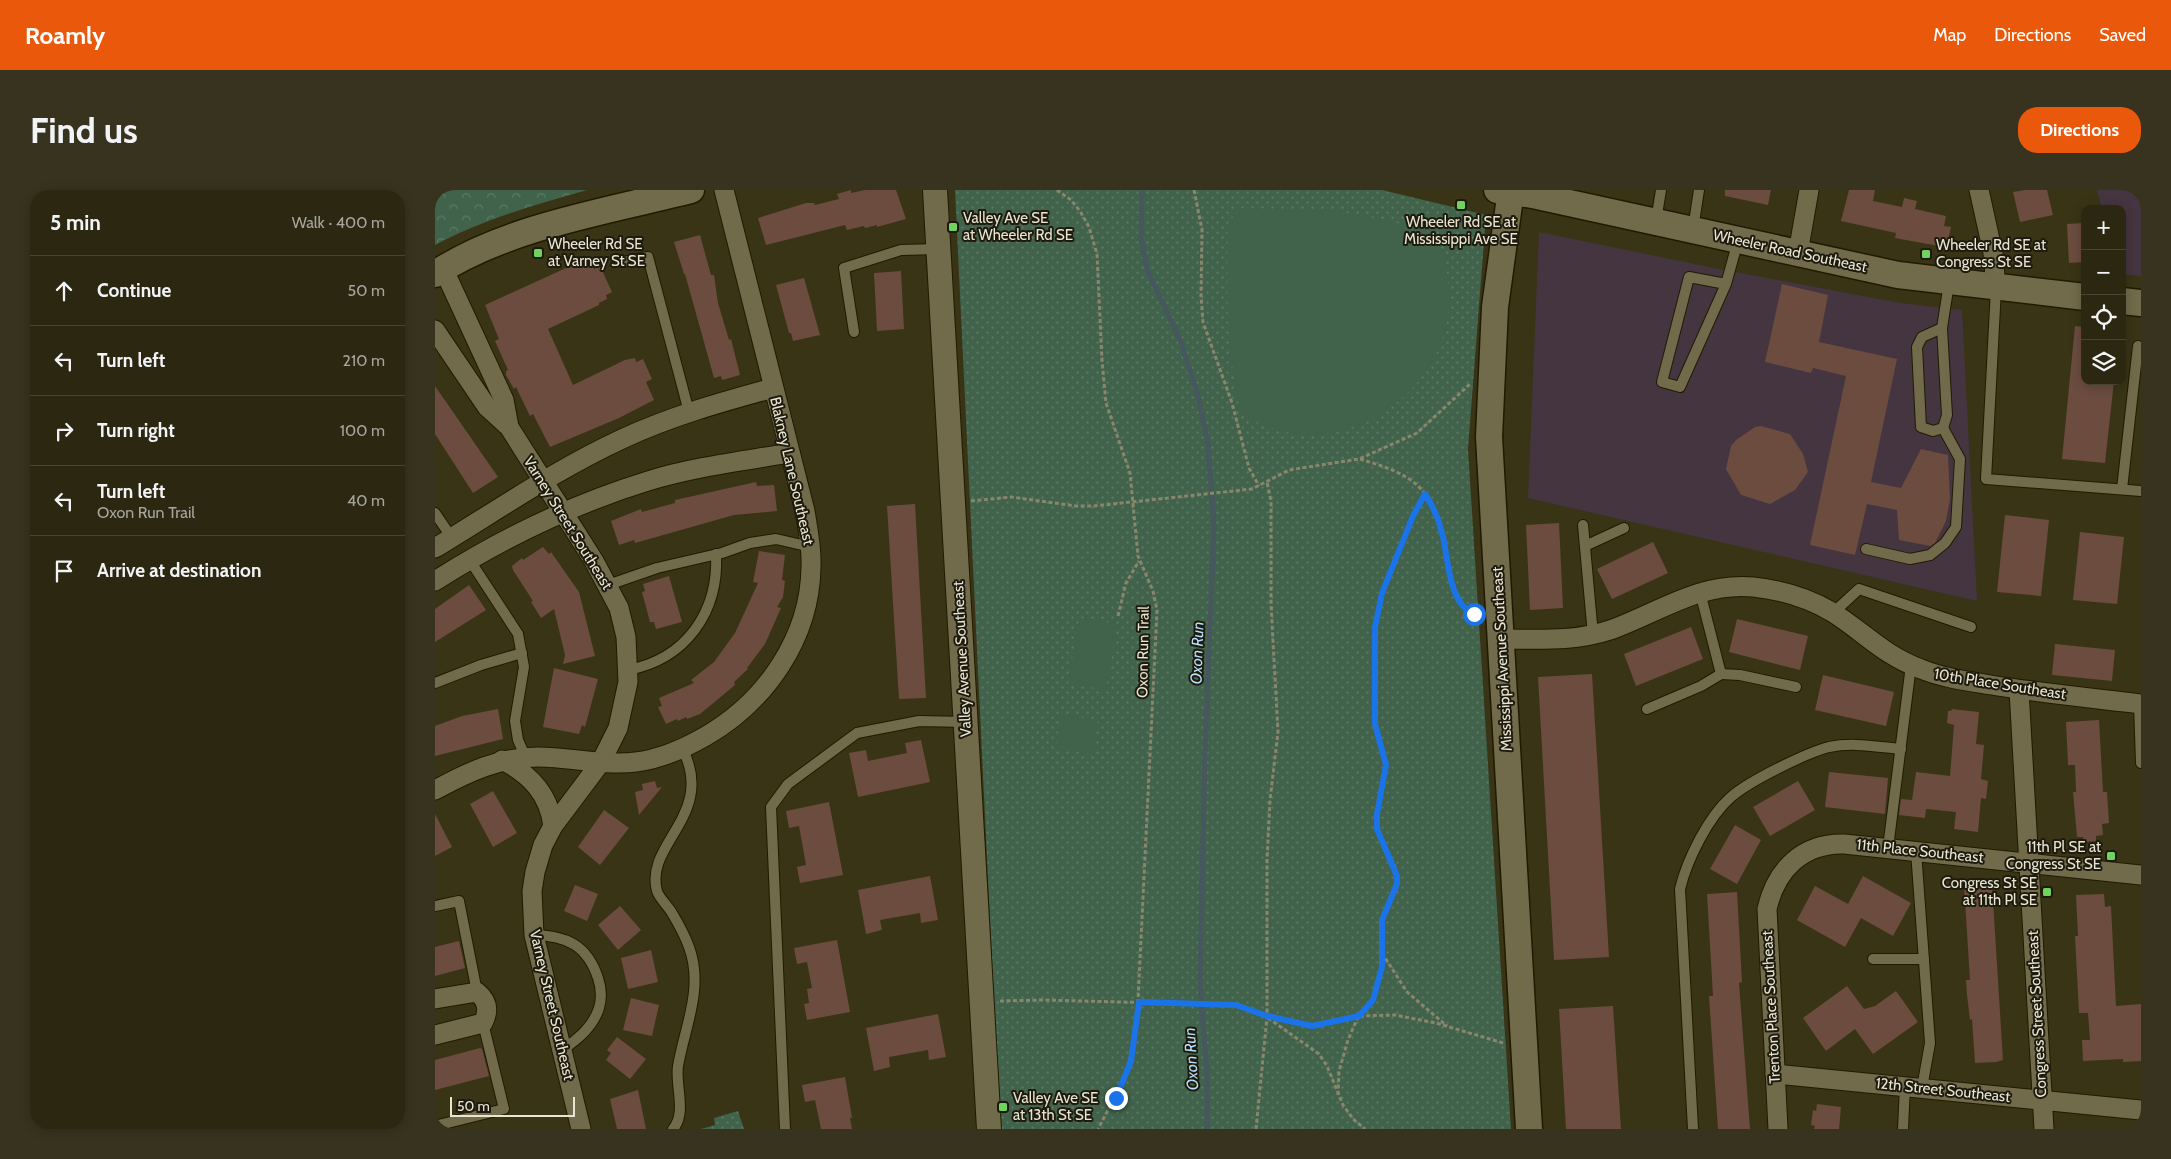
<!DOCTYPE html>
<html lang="en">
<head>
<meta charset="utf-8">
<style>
	:root { --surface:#2b2710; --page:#37331e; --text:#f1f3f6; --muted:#a6a59f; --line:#474430; --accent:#ea580c }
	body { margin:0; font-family:Cabin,sans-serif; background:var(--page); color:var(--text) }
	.controls { position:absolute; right:15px; top:15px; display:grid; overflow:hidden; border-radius:10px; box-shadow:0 2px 12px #0003 }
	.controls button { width:45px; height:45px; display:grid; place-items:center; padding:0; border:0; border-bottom:1px solid var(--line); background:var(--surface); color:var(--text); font:25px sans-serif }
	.scale { position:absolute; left:15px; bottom:12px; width:125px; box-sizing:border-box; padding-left:5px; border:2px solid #e8e5d3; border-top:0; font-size:14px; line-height:18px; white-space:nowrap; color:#e8e5d3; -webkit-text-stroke:4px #1e1b0e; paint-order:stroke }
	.stop { position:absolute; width:15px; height:15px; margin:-11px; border:4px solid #1a73e8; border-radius:50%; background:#fff }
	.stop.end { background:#1a73e8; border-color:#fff; box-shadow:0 1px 5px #0008 }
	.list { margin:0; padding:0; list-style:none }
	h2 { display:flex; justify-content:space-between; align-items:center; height:65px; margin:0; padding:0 20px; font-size:21px }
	h2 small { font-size:16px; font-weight:400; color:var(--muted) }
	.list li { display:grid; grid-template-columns:32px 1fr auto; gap:15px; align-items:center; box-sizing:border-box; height:70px; padding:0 20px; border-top:1px solid var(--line) }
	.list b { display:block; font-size:19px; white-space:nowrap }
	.list p { margin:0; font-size:16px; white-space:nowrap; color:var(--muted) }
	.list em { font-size:16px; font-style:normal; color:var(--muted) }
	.icon { flex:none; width:28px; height:28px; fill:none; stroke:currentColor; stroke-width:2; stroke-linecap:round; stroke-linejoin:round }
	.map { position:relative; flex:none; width:1706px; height:939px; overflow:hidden; border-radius:20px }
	header { display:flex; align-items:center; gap:30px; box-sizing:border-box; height:70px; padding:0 25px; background:var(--accent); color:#fff }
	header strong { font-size:24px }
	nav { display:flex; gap:28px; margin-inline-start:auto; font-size:18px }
	.intro { display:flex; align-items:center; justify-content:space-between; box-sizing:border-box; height:120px; padding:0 30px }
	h1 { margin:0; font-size:35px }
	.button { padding:12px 22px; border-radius:20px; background:var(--accent); color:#fff; font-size:18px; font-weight:700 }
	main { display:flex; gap:30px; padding:0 30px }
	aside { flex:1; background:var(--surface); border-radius:20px; box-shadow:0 2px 12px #0003 }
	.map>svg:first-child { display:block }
	.education { fill:#453541 }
	.forest { fill:url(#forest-crowns) }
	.park { fill:url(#park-dots) }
	.pitch { fill:#41634c }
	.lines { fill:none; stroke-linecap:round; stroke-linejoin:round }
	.stream { stroke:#46575e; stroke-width:5 }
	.building { fill:#6b4c3f }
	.service-casing { stroke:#201b00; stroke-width:12 }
	.minor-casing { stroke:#201b00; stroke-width:21 }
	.tertiary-casing { stroke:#201b00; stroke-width:26 }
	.secondary-casing { stroke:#201b00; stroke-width:29 }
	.path { stroke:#8a866d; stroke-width:3; stroke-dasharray:4 2.5; stroke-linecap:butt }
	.service { stroke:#716b4b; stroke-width:10 }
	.minor { stroke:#716b4b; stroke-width:19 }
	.tertiary { stroke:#716b4b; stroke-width:24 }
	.secondary { stroke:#716b4b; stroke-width:26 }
	.route { stroke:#1a73e8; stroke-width:6 }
	.poi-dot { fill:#70d35f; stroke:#1e1b0e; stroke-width:2 }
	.labels { text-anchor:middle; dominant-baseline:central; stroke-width:4; stroke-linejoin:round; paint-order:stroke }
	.poi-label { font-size:15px; fill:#e8e5d3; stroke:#1e1b0e; text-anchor:start }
	.street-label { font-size:15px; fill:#e8e5d3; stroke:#1e1b0e }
	.water-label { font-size:16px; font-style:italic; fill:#b7defa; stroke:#1e1b0e }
</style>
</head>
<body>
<header>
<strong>Roamly</strong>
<nav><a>Map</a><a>Directions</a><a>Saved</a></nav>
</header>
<div class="intro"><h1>Find us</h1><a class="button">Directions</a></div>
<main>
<aside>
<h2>5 min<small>Walk · 400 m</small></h2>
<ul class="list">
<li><svg class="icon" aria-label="ahead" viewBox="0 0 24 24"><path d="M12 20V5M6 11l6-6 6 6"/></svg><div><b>Continue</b></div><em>50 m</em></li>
<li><svg class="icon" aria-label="left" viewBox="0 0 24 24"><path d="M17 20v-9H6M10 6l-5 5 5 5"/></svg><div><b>Turn left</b></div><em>210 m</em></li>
<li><svg class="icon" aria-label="right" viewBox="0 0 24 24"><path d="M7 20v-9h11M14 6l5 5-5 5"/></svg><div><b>Turn right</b></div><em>100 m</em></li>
<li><svg class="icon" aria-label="left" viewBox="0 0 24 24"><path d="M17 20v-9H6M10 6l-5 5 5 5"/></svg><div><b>Turn left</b><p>Oxon Run Trail</p></div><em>40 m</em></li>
<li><svg class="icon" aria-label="arrive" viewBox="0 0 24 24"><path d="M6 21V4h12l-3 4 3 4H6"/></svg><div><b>Arrive at destination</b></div></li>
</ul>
</aside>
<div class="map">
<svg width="1706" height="939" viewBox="0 0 1706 939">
	<defs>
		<pattern id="forest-crowns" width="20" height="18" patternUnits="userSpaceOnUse" patternTransform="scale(1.25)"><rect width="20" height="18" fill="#41634c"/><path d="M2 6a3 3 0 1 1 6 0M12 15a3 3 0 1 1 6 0" fill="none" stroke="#5c7965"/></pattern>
		<pattern id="park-dots" width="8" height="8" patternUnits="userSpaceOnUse" patternTransform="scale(1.25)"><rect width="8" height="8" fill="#41634c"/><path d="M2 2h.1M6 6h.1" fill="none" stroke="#5c7965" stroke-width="1.8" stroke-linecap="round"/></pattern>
	</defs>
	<rect width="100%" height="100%" fill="#393415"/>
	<g class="education">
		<path d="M1662,0H1706V86L1687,84V19H1667Z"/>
		<path d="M1104,42L1279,78L1465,113L1527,120L1542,411L1093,308Z"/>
	</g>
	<path class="forest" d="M0,0H152C100,15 49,29 0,55Z"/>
	<g class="park">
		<path d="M520,0H947L1051,25L1033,259L1076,939H565Z"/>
		<path d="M303,921L309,939H266L280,935L279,928Z"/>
	</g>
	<g class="pitch">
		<path d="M805,18L895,20L955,31L1002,45C1010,68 1015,90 1014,116C1009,190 938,250 865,244C844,243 825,234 807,225C790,162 792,97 793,33Z"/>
		<path d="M644,428L682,434L671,500L633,493Z"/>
		<path d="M626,524L663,530L658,564L621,559Z"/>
	</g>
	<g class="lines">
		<path class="stream" d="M707,0L706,48L713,82L746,152L764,210L773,254L779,336L770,561L765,793L772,883V939"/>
	</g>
	<g class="building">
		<path d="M416,0V3L430,0H461L471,29L442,37V35L430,38L429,36L412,40L410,35L331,55L323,28L371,13H379L380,15L404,9L402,4Z"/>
		<path d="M1290,0H1336L1333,15L1290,6Z"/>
		<path d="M1414,0H1440L1438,11L1467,17L1469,8L1482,11L1480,19L1511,26L1509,36L1516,37L1512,55L1504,53V56L1460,48L1461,43L1406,31Z"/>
		<path d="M1590,0H1612L1618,25L1585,32L1578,2Z"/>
		<path d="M1648,33L1650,72L1634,73L1632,34Z"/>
		<path d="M265,45L276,85H279L283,113L294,150L296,149L305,185L287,190L286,186L279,188L250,84H249L239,52Z"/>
		<path d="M153,68L159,79L165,76L177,102L171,105L172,109L164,113V115L113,139L138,195L190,170L200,168L201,172L208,169L217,189L211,192L219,210L184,228L115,257L98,224L95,226L81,197L79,199L71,185V181L73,180L60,151L64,149L50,115Z"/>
		<path d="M466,81L469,139L442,141L439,83Z"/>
		<path d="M369,88L385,145L358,151L356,143H354L341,95Z"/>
		<path d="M1347,94L1393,105L1384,152L1462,169L1436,292L1466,298L1486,259L1513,265L1515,309L1511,331L1500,353L1495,356L1464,350L1462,320L1432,314L1420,365L1375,355L1411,186L1378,178L1376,183L1330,172Z"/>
		<path d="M1640,136L1650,137V191H1679L1670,273L1627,269Z"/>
		<path d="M0,196L63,287L38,303L0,244Z"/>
		<path d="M1326,236L1355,244L1368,264L1373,282L1360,300L1335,314L1306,305L1291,279L1296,256L1301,250L1320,237Z"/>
		<path d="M321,292L322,296L339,295L342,321L299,325L200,353L199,350L184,355L176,331L206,319L207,322L240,313V310Z"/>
		<path d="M480,314L491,508L464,509L452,316Z"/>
		<path d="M1570,325L1614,330L1606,406L1562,402Z"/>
		<path d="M1124,333L1128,418L1095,420L1091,335Z"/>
		<path d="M1645,342L1689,347L1682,414L1638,410Z"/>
		<path d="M1218,352L1233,383L1177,409L1162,379Z"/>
		<path d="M108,357L114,364L116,362L144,402L160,466L128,474L130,465L119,419L106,428L96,412L98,411L78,380L77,376L87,368L88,370Z"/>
		<path d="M324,361L350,365L347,390L350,391L348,407L342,417L346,418L330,454L312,478L313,479L299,492L300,495L282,510L265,524L252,529L251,527L243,531L242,529L231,534L223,517L227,516L224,508L259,493L256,490L279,472L300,443L323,393L318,392Z"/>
		<path d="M234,386L247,432L221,439L219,432H215L207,402L210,401L208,394Z"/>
		<path d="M34,395L51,420L0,452V419Z"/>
		<path d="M1302,429L1373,446L1365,480L1294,462Z"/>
		<path d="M1256,437L1268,469L1201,496L1189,464Z"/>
		<path d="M1620,454L1680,460L1677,491L1617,485Z"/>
		<path d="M119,478L163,489L150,537L147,535L144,544L108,537Z"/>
		<path d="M1157,484L1174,767L1119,770L1103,487Z"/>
		<path d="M1388,485L1459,502L1451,536L1380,520Z"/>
		<path d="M63,519L68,549L0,566V536L27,526Z"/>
		<path d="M1517,519L1544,522L1541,554L1549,555L1546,589L1553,591L1551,609L1546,608L1543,642L1519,639L1521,622L1491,619L1490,628L1464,625L1466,609L1477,610L1481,582L1515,586L1519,535L1512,533L1513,521H1516Z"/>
		<path d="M1664,530L1668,602H1672L1674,633L1667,634L1668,645L1661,646V651L1649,652L1648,647H1642L1638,602H1641L1640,575H1633L1631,532Z"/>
		<path d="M486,550L495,592L423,607L414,563L431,560L433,571L472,563L470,553Z"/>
		<path d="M1394,582L1453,588L1450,624L1390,617Z"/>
		<path d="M220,591L222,598L227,597L204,625L200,602L208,600L207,594Z"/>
		<path d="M1363,591L1380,620L1335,646L1318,617Z"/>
		<path d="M58,601L82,643L58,657L35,614Z"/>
		<path d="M394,612L408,685L365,693L362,677L371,675L364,636L354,638L351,621Z"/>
		<path d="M169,620L194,638L165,675L143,657Z"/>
		<path d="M0,624L17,657L0,666Z"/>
		<path d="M1300,635L1326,650L1302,694L1275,679Z"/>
		<path d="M495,686L503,730L486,733L485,723L445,730L447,740L431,744L423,700Z"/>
		<path d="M1428,686L1476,713L1458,746L1426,728L1410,757L1362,730L1380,696L1413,714Z"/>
		<path d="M140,695L163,704L152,731L129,721Z"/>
		<path d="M1529,695H1557L1568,870L1561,872L1540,873L1537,829L1535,830L1532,805L1531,790H1535Z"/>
		<path d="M1302,702L1307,792L1304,793L1315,939H1283L1274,806H1278L1272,704Z"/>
		<path d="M1669,704L1670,717L1676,716L1681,816L1706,814V871L1688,872V869L1648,871L1647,850H1655L1653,823H1644L1640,746H1643L1641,705Z"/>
		<path d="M185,716L206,740L183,760L163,735Z"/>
		<path d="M402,750L415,822L372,830L369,814L374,813L372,799L377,798L372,772L362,774L359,758Z"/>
		<path d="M24,751L30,778L0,786V757Z"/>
		<path d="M216,760L223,792L193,799L186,768Z"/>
		<path d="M1412,796L1429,819L1440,816L1461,801L1483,832L1438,864L1420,839L1391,861L1368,828Z"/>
		<path d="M196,808L224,815L217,846L188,840Z"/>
		<path d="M1178,816L1186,939H1131L1124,819Z"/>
		<path d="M503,824L511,867L494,870L493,860L454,867L455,877L439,881L431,838Z"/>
		<path d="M182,847L211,869L195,889L171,870L176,863L172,860Z"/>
		<path d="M45,858L47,859L54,886L0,900V870Z"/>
		<path d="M410,887L417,928H415L417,939H386L380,910L370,912L367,895Z"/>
		<path d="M203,900L211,939H182L175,909Z"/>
		<path d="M1382,914L1406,917L1404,939H1379L1380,936L1376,935L1378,920L1381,921Z"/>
	</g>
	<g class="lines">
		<defs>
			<g id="service">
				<path d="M1221,31L1226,0"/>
				<path d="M1258,39L1264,0"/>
				<path d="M187,72L213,67L254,222"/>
				<path d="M1291,94L1254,87L1227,192L1245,197L1291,94L1303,51"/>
				<path d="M1561,98L1551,289L1706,301"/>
				<path d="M1507,138L1487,147L1482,157L1486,237L1498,241L1508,238L1512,225L1507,138L1514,93"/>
				<path d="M419,142L409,78L466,60L504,59"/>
				<path d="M1687,299L1703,156"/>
				<path d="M0,323L17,348"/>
				<path d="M1148,335L1158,445"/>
				<path d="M1150,356L1189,338"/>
				<path d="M1431,359L1475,369L1495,365L1510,353L1521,337L1525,269L1508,238"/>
				<path d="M34,369L83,444L89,477L80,531L83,550L91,568"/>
				<path d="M173,395L222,378L287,363L315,353L341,349L376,357"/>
				<path d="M1265,402L1286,484L1305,485L1361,497"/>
				<path d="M1398,423L1424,399L1536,437"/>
				<path d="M193,480C251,469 284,422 281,364"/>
				<path d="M0,493L46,475L87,463"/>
				<path d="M1704,513L1706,573"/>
				<path d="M1212,519L1266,496L1286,484"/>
				<path d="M1453,658L1476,475"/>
				<path d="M1481,661L1495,853L1487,898"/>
				<path d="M0,716L24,711L42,802"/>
				<path d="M99,745C132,746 152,755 163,788C166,797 167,808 164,818C158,837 143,849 127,860"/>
				<path d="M1438,769H1489"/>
				<path d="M0,936L69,919L48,833"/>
				<path d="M238,939C252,923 240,896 243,876C250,836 269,798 254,757C250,746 243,733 237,723C233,716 224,708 222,701C209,653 282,625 247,558"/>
				<path d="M350,939L336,617L353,594L422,543L484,531L531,532"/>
				<path d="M1258,939L1245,699C1252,670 1273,627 1296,607C1314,591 1371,563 1394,557C1418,552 1442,557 1466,559"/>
				<path d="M1468,939L1470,896"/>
			</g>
			<g id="minor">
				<path d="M1544,0L1558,63L1561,98"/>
				<path d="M1363,63L1374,0"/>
				<path d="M8,78L69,210L74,237"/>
				<path d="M0,140L52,217L74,237L159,371L184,418L191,447L193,492L183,538L166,572L118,636L108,655L100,682L97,701L99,745L146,939"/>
				<path d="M0,358C61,321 122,279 187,249C236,226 287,212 338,198"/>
				<path d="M0,391C66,349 138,314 213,291C258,277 308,271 355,263"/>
				<path d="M1066,449C1103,449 1139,452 1175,440C1223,423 1264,392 1318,397C1346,400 1373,408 1397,422C1429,442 1448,465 1486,479C1508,488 1532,491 1556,495C1605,503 1656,508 1706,514"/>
				<path d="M1584,500L1609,939"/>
				<path d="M67,570C95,584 114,604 118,636"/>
				<path d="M0,600C33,582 65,567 103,567C135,567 169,576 201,572C226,569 250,558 271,546C331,511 375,448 376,377C377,358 373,340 370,321L289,0"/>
				<path d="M0,809L42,802C53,811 54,821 48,833L0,845"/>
				<path d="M1340,884L1706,920"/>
				<path d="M1343,939L1332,719C1341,680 1367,653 1409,654L1706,685"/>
			</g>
			<path id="tertiary" d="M500,0L554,939"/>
			<g id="secondary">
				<path d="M1062,0L1098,5L1463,85L1650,107"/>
				<path d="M1076,0L1060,117L1054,247L1094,939"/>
				<path d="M0,84C70,37 174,21 256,0"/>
				<path d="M1687,111L1706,113"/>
			</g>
		</defs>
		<use href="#service" class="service-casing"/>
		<use href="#minor" class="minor-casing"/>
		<use href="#tertiary" class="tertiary-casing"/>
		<use href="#secondary" class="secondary-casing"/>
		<g class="path">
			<path d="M622,0L636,10L645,21L654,37L662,64L667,171L671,213L695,283L703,366L718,401L722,420L702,831L692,884L663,939"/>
			<path d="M759,0L767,40L766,106L768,132L797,213L814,278L824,296"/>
			<path d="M925,269C947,276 970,282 986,299C1016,331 1006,415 1044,426"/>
			<path d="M536,311L576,307L641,316H659L817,299L854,280L924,269L982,243L1035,194"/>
			<path d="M683,426L691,393L704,371"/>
			<path d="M947,763L972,802L1012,836"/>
			<path d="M565,811L608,810L801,815L832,827L877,836L924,826L960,825L1001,833L1068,853"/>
			<path d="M833,828L884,864L892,876L908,915L918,929L930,939"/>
			<path d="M903,905L904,881L913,850L922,829L938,810L941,802L947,777V731L962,694L960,677L942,639V624L951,575L940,534L939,437L947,403L978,326L990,304"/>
			<path d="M821,939L832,827V670L835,610L843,542L836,414V311L832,292"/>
		</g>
		<use href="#service" class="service"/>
		<use href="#minor" class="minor"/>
		<use href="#tertiary" class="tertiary"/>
		<use href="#secondary" class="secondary"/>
	</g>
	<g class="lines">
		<path class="route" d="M681,908L696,871L704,812L801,815L832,826L877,836L924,826L938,810L947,777V730L962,694V686L942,639V624L951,575L940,534V437L947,403L978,326L990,304C998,316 1004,330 1007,343C1014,368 1012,412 1039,424"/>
	</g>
	<g class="poi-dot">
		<rect x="1021" y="10" width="10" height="10" rx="2.5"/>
		<rect x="513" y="32" width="10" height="10" rx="2.5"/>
		<rect x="98" y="58" width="10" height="10" rx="2.5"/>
		<rect x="1486" y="59" width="10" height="10" rx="2.5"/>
		<rect x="1671" y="661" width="10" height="10" rx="2.5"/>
		<rect x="1607" y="697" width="10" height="10" rx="2.5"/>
		<rect x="563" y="912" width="10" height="10" rx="2.5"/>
	</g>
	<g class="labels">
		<g class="poi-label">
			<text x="528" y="28">Valley Ave SE<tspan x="528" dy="17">at Wheeler Rd SE</tspan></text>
			<text x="1026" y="32" text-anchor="middle">Wheeler Rd SE at<tspan x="1026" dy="17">Mississippi Ave SE</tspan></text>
			<text x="113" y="54">Wheeler Rd SE<tspan x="113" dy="17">at Varney St SE</tspan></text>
			<text x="1501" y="55">Wheeler Rd SE at<tspan x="1501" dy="17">Congress St SE</tspan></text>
			<text x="1666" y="657" text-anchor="end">11th Pl SE at<tspan x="1666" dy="17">Congress St SE</tspan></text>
			<text x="1602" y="693" text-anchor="end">Congress St SE<tspan x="1602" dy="17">at 11th Pl SE</tspan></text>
			<text x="578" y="908">Valley Ave SE<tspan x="578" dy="17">at 13th St SE</tspan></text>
		</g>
		<g class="street-label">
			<text transform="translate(1355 61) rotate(12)">Wheeler Road Southeast</text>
			<text transform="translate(357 281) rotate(77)">Blakney Lane Southeast</text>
			<text transform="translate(133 333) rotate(58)">Varney Street Southeast</text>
			<text transform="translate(708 462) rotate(-89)">Oxon Run Trail</text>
			<text transform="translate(527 469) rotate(-93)">Valley Avenue Southeast</text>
			<text transform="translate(1067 469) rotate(-93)">Mississippi Avenue Southeast</text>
			<text transform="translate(1565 494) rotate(9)">10th Place Southeast</text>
			<text transform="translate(1485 661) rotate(6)">11th Place Southeast</text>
			<text transform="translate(117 815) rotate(77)">Varney Street Southeast</text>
			<text transform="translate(1336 817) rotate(-93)">Trenton Place Southeast</text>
			<text transform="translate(1602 824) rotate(-93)">Congress Street Southeast</text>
			<text transform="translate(1508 900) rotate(6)">12th Street Southeast</text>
		</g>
		<g class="water-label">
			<text transform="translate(762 463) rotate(-88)">Oxon Run</text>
			<text transform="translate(756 869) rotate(-93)">Oxon Run</text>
		</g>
	</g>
</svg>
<div class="controls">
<button>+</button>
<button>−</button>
<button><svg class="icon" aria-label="locate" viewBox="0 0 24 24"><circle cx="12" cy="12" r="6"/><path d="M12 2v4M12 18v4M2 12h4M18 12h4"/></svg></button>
<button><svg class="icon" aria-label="layers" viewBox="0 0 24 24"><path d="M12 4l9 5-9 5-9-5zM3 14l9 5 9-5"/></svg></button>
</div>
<div class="scale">50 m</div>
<div class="stop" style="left:1039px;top:424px"></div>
<div class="stop end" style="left:681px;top:908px"></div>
</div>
</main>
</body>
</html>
